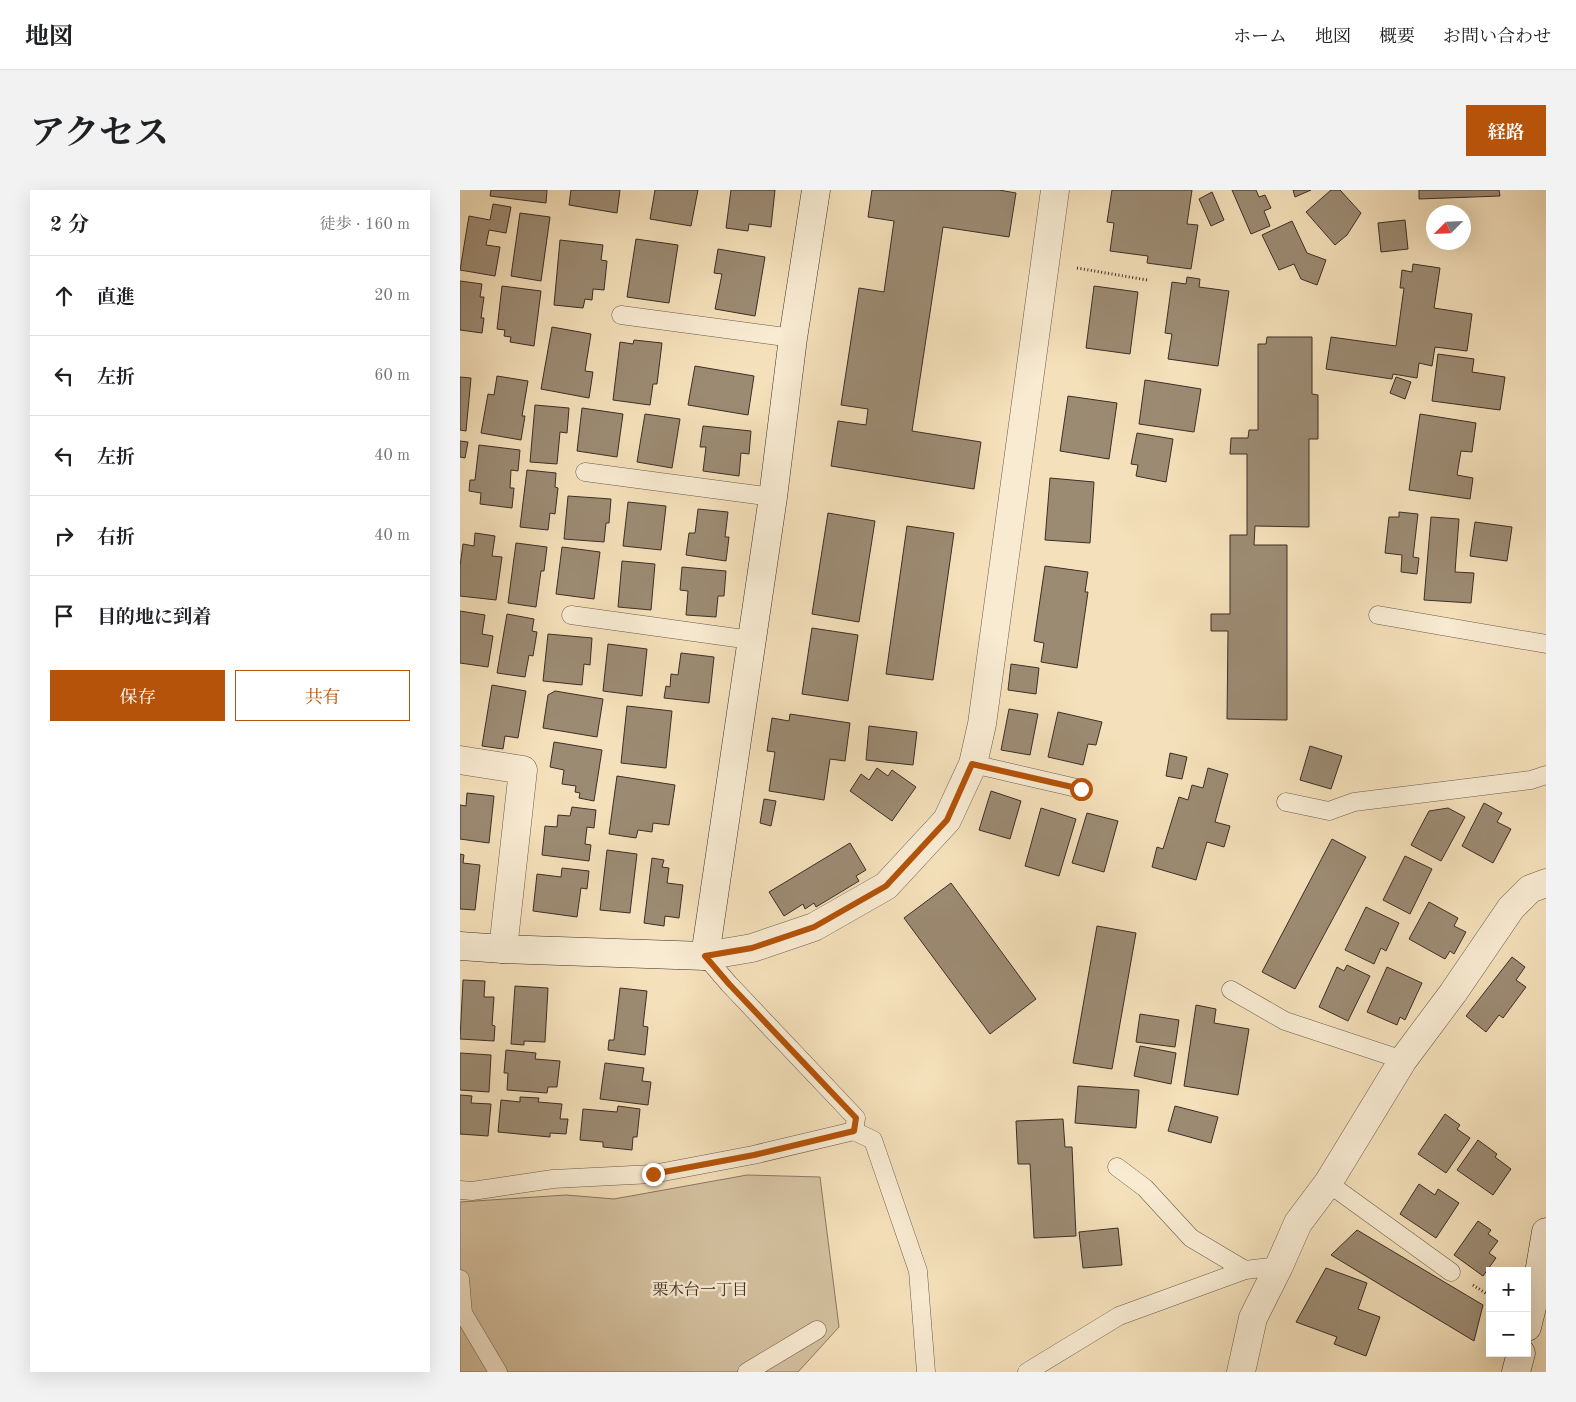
<!DOCTYPE html>
<html lang="ja">
<head>
<meta charset="utf-8">
<style>
	:root { --surface:#fff; --page:#f2f2f2; --text:#202124; --muted:#757577; --line:#e0e0e0; --accent:#b45309 }
	body { margin:0; font-family:"Old Standard TT","Noto Serif JP",serif; background:var(--page); color:var(--text) }
	.controls { position:absolute; right:15px; bottom:15px; display:grid; overflow:hidden; border-radius:0px; box-shadow:0 5px 20px #0002 }
	.controls button { width:45px; height:45px; display:grid; place-items:center; padding:0; border:0; border-bottom:1px solid var(--line); background:var(--surface); color:var(--text); font:25px sans-serif }
	.compass { position:absolute; left:966px; top:15px; width:45px; height:45px; border-radius:50%; background:var(--surface); box-shadow:0 5px 20px #0002; rotate:246deg }
	.stop { position:absolute; width:15px; height:15px; margin:-11px; border:4px solid #b45309; border-radius:50%; background:#fff }
	.stop.end { background:#b45309; border-color:#fff; box-shadow:0 1px 5px #0008 }
	.list { margin:0; padding:0; list-style:none }
	h2 { display:flex; justify-content:space-between; align-items:center; height:65px; margin:0; padding:0 20px; font-size:21px }
	h2 small { font-size:16px; font-weight:400; color:var(--muted) }
	.list li { display:grid; grid-template-columns:32px 1fr auto; gap:15px; align-items:center; box-sizing:border-box; height:80px; padding:0 20px; border-top:1px solid var(--line) }
	.list b { display:block; font-size:19px; white-space:nowrap }
	.list em { font-size:16px; font-style:normal; color:var(--muted) }
	.actions { display:flex; gap:10px; padding:15px 20px }
	.actions a { flex:1; padding:11px 0; border:1px solid var(--accent); border-radius:0px; text-align:center; font-size:18px; color:var(--accent) }
	.actions .main { background:var(--accent); color:#fff }
	.icon { flex:none; width:28px; height:28px; fill:none; stroke:currentColor; stroke-width:2; stroke-linecap:round; stroke-linejoin:round }
	.map { position:relative; flex:none; width:1086px; height:1182px; overflow:hidden; border-radius:0px }
	header { display:flex; align-items:center; gap:30px; box-sizing:border-box; height:70px; padding:0 25px; background:var(--surface); border-bottom:1px solid var(--line) }
	header strong { font-size:24px }
	nav { display:flex; gap:28px; margin-inline-start:auto; font-size:18px }
	.intro { display:flex; align-items:center; justify-content:space-between; box-sizing:border-box; height:120px; padding:0 30px }
	h1 { margin:0; font-size:35px }
	.button { padding:12px 22px; border-radius:0px; background:var(--accent); color:#fff; font-size:18px; font-weight:700 }
	main { display:flex; gap:30px; padding:0 30px }
	aside { flex:1; background:var(--surface); border-radius:0px; box-shadow:0 5px 20px #0002 }
	.map>svg:first-child { display:block }
	.green { fill:#d5c2a1; stroke:#897864 }
	.building { fill:#9c8b73; stroke:#3d2e26 }
	.lines { fill:none; stroke-linecap:round; stroke-linejoin:round }
	.lane-casing { stroke:#6b5a4b; stroke-width:19 }
	.street-casing { stroke:#6b5a4b; stroke-width:29 }
	.secondary-casing { stroke:#3d2e26; stroke-width:29 }
	.path { stroke:#3d2e26; stroke-width:3; stroke-dasharray:1 2.5; stroke-linecap:butt }
	.lane { stroke:#f8ebd2; stroke-width:18 }
	.street { stroke:#f8ebd2; stroke-width:28 }
	.secondary { stroke:#f8ebd2; stroke-width:28 }
	.route { stroke:#b45309; stroke-width:6 }
	.labels { text-anchor:middle; dominant-baseline:central; stroke-width:5; stroke-linejoin:round; paint-order:stroke }
	.neighbourhood-label { font-size:16px; fill:#3d2e26; stroke:#f8ebd2 }
</style>
</head>
<body>
<header>
<strong>地図</strong>
<nav><a>ホーム</a><a>地図</a><a>概要</a><a>お問い合わせ</a></nav>
</header>
<div class="intro"><h1>アクセス</h1><a class="button">経路</a></div>
<main>
<aside>
<h2>2 分<small>徒歩 · 160 m</small></h2>
<ul class="list">
<li><svg class="icon" aria-label="ahead" viewBox="0 0 24 24"><path d="M12 20V5M6 11l6-6 6 6"/></svg><div><b>直進</b></div><em>20 m</em></li>
<li><svg class="icon" aria-label="left" viewBox="0 0 24 24"><path d="M17 20v-9H6M10 6l-5 5 5 5"/></svg><div><b>左折</b></div><em>60 m</em></li>
<li><svg class="icon" aria-label="left" viewBox="0 0 24 24"><path d="M17 20v-9H6M10 6l-5 5 5 5"/></svg><div><b>左折</b></div><em>40 m</em></li>
<li><svg class="icon" aria-label="right" viewBox="0 0 24 24"><path d="M7 20v-9h11M14 6l5 5-5 5"/></svg><div><b>右折</b></div><em>40 m</em></li>
<li><svg class="icon" aria-label="arrive" viewBox="0 0 24 24"><path d="M6 21V4h12l-3 4 3 4H6"/></svg><div><b>目的地に到着</b></div></li>
</ul>
<div class="actions"><a class="main">保存</a><a>共有</a></div>
</aside>
<div class="map">
<svg width="1086" height="1182" viewBox="0 0 1086 1182">
	<rect width="100%" height="100%" fill="#f4e0ba"/>
	<filter id="stains"><feTurbulence type="fractalNoise" baseFrequency=".004" numOctaves="4"/><feColorMatrix values="0 0 0 0 .2 0 0 0 0 .09 0 0 0 0 .02 0 0 0 .5 -.17"/></filter>
	<radialGradient id="worn" r=".72"><stop offset=".6" stop-color="#630" stop-opacity="0"/><stop offset="1" stop-color="#630" stop-opacity=".3"/></radialGradient>
	<path class="green" d="M287,985L360,987L379,1137L338,1182H0V1012L106,1005L154,1009Z"/>
	<g class="building">
		<path d="M31,0H87L86,13L30,6Z"/>
		<path d="M111,0H160L157,23L109,15Z"/>
		<path d="M195,0H238L231,36L190,29Z"/>
		<path d="M271,0H315L311,37L289,34L288,41L266,38Z"/>
		<path d="M412,0H539L556,3L549,47L483,37L452,241L521,252L514,299L371,276L378,231L406,235L408,219L381,215L399,98L424,102L434,31L408,27Z"/>
		<path d="M652,0H732L727,34L738,35L731,79L687,73L688,66L650,61L654,33L647,32Z"/>
		<path d="M772,0H796L799,7L805,5L811,18L804,21L810,36L791,44Z"/>
		<path d="M833,0H851L835,7Z"/>
		<path d="M871,0H880L901,23L887,45L875,55L846,22Z"/>
		<path d="M959,0H1039L1040,6L959,9Z"/>
		<path d="M752,2L764,30L751,36L739,9Z"/>
		<path d="M33,14L51,17L46,43L29,40L26,55L40,57L35,86L0,80L9,26L30,30Z"/>
		<path d="M60,23L90,27L81,91L51,86Z"/>
		<path d="M945,30L948,59L921,62L918,33Z"/>
		<path d="M832,31L847,63L866,70L857,95L841,89L834,74L819,80L802,45Z"/>
		<path d="M176,49L218,55L209,113L167,107Z"/>
		<path d="M100,50L143,55L141,70L147,71L144,100L133,99L132,110L125,109L123,118L94,115Z"/>
		<path d="M258,59L305,67L295,126L255,119L262,84L254,83Z"/>
		<path d="M953,74L980,78L974,118L1012,124L1007,161L975,157L972,176L959,173L957,188L933,184L932,189L866,179L871,147L936,156L944,98H940L942,80L952,82Z"/>
		<path d="M727,87L740,89L739,97L769,101L758,176L708,169L712,144L705,143L712,92L726,94Z"/>
		<path d="M0,91L22,94L20,107H24L21,128H24L22,143L0,140Z"/>
		<path d="M42,96L81,101L74,156L50,152L51,147L44,146L45,140L37,139Z"/>
		<path d="M634,96L678,102L670,164L626,158Z"/>
		<path d="M92,137L131,144L125,181L133,182L129,208L81,199Z"/>
		<path d="M807,147H852V204L858,205V249H849V337L795,336L794,355H827V530L767,529L768,441H751V424H770V345H787V264H770L771,248H788L789,240H798V154H806Z"/>
		<path d="M174,150L202,153L197,194H193L190,215L153,210L160,152L173,154Z"/>
		<path d="M978,164L1014,169L1012,182L1045,187L1040,220L972,211Z"/>
		<path d="M235,176L294,186L288,225L228,215Z"/>
		<path d="M37,186L68,191L62,226H65L61,250L21,243L28,204L34,205Z"/>
		<path d="M0,187L11,188L6,241L0,240Z"/>
		<path d="M936,187L951,192L945,209L930,203Z"/>
		<path d="M685,190L741,199L734,242L679,234Z"/>
		<path d="M608,206L657,213L649,269L600,261Z"/>
		<path d="M75,215L109,218L107,243L100,242L97,274L70,272Z"/>
		<path d="M122,218L163,224L157,267L117,261Z"/>
		<path d="M185,224L220,229L212,278L177,272Z"/>
		<path d="M960,224L1016,233L1012,262L1001,261L997,285L1013,288L1010,309L949,300Z"/>
		<path d="M243,236L291,241L289,264L281,263L279,286L243,281L246,257H240Z"/>
		<path d="M677,243L713,249L706,292L676,286L678,275L671,274Z"/>
		<path d="M0,251L8,252L5,268L0,267Z"/>
		<path d="M19,255L60,260L58,281L51,280L50,298H54L52,318L20,314L21,303L9,301L10,290H15Z"/>
		<path d="M67,280L96,283L95,297L98,298L95,324L90,323L88,340L60,337Z"/>
		<path d="M590,288L634,292L630,353L585,350Z"/>
		<path d="M108,306L151,309L149,333H146L144,352L104,349Z"/>
		<path d="M168,312L206,316L201,360L163,356Z"/>
		<path d="M238,319L268,322L265,347H269L266,371L226,365L229,343H235Z"/>
		<path d="M939,322L958,324L953,367L959,368L957,384L941,382L942,365L925,363L929,327H939Z"/>
		<path d="M368,323L415,331L399,432L352,424Z"/>
		<path d="M971,327L999,329L995,382L1014,383L1011,413L964,410Z"/>
		<path d="M1015,332L1052,337L1047,371L1010,366Z"/>
		<path d="M447,336L494,343L473,490L426,484Z"/>
		<path d="M15,343L35,346L32,366L42,367L36,410L0,406V376L3,354L14,356Z"/>
		<path d="M56,353L87,357L84,381H81L76,417L48,413Z"/>
		<path d="M102,357L140,362L134,409L96,404Z"/>
		<path d="M162,371L195,374L191,420L158,417Z"/>
		<path d="M585,376L628,382L625,402H628L617,478L581,472L584,453L574,451Z"/>
		<path d="M222,377L266,381L264,406H258L256,427L226,425L228,401L220,400Z"/>
		<path d="M0,421L25,425L22,444L33,446L28,477L0,473Z"/>
		<path d="M47,424L74,429L72,441L77,442L73,466L69,465L65,487L37,483Z"/>
		<path d="M352,438L398,445L388,511L342,504Z"/>
		<path d="M88,444L132,448L130,475L124,474L122,495L83,491Z"/>
		<path d="M148,454L187,459L182,506L143,501Z"/>
		<path d="M221,463L254,467L249,513L204,508L206,496L210,497L211,484L218,485Z"/>
		<path d="M551,474L579,478L576,504L548,500Z"/>
		<path d="M32,495L66,501L58,548L45,546L43,559L22,556Z"/>
		<path d="M95,501L143,509L137,547L83,538L88,505Z"/>
		<path d="M167,516L212,521L206,578L161,573Z"/>
		<path d="M549,519L578,524L570,565L541,560Z"/>
		<path d="M598,522L642,532L636,555L628,554L623,575L588,567Z"/>
		<path d="M330,524L390,533L385,571L370,569L364,610L309,601L315,562L307,561L312,528L329,531Z"/>
		<path d="M409,536L457,542L453,575L406,570Z"/>
		<path d="M94,552L142,560L134,611L119,608L120,603L115,602L116,596L102,594L104,580L90,577Z"/>
		<path d="M850,556L882,566L871,599L840,590Z"/>
		<path d="M710,563L727,567L722,589L706,586Z"/>
		<path d="M417,578L428,586L432,580L456,597L432,631L390,601L401,584L409,590Z"/>
		<path d="M748,578L768,584L755,632L770,636L764,657L747,652L736,690L692,677L697,657L703,659L719,607L728,610L732,595L743,598Z"/>
		<path d="M157,586L215,595L209,635L193,633L192,642L178,640L176,648L149,644Z"/>
		<path d="M531,601L561,611L550,649L519,640Z"/>
		<path d="M7,603L34,606L29,653L0,649V615L6,616Z"/>
		<path d="M304,609L316,611L311,636L300,633Z"/>
		<path d="M1024,613L1042,623L1037,632L1051,639L1033,673L1002,656Z"/>
		<path d="M112,617L136,620L134,638L127,637L125,654L131,655L129,671L82,665L85,636L97,637L98,625L110,626Z"/>
		<path d="M581,618L616,629L599,686L565,676Z"/>
		<path d="M988,618L1005,627L981,671L951,655L969,621Z"/>
		<path d="M627,623L658,631L644,682L612,673Z"/>
		<path d="M872,649L906,667L835,799L802,782Z"/>
		<path d="M390,653L406,680L396,686L399,691L356,717L354,713L345,719L343,714L324,726L309,702Z"/>
		<path d="M147,660L177,664L170,723L140,720Z"/>
		<path d="M0,664L4,665L3,673L20,675L15,720L0,719Z"/>
		<path d="M945,666L972,679L950,724L923,710Z"/>
		<path d="M192,668L204,670L202,677L209,678L207,693L223,695L219,728L205,726L204,736L184,733Z"/>
		<path d="M102,678L129,681L127,699L121,698L117,727L73,721L77,684L101,687Z"/>
		<path d="M491,693L576,809L530,844L444,728Z"/>
		<path d="M969,712L998,728L994,736L1006,742L994,764L990,761L985,769L949,749Z"/>
		<path d="M906,717L939,733L926,761L921,758L914,774L885,760Z"/>
		<path d="M637,736L676,743L652,879L613,873Z"/>
		<path d="M1052,767L1065,777L1056,790L1066,797L1043,828L1039,825L1026,842L1006,826Z"/>
		<path d="M887,775L910,786L888,831L859,817L877,777L884,781Z"/>
		<path d="M927,777L962,793L945,830L940,827L937,835L907,822Z"/>
		<path d="M3,790L25,791L24,807H34L32,835L35,836L34,851L0,849Z"/>
		<path d="M55,796L88,798L85,852L64,851V855L51,854Z"/>
		<path d="M160,798L187,801L183,836L188,837L185,865L148,860L149,850H154Z"/>
		<path d="M736,815L756,819L754,833L789,839L778,905L724,896Z"/>
		<path d="M680,824L719,830L715,857L676,852Z"/>
		<path d="M680,856L716,863L711,894L674,886Z"/>
		<path d="M46,860L76,863L75,869L100,871L97,897H88L87,903L47,900L48,883H44Z"/>
		<path d="M0,863L31,865L29,902L0,900Z"/>
		<path d="M145,873L184,878L182,891L191,892L188,915L140,909Z"/>
		<path d="M618,896L679,900L676,938L615,933Z"/>
		<path d="M0,905L12,906L11,913L31,914L28,946L0,944Z"/>
		<path d="M60,907L79,908L78,912L102,914L100,929H108L106,944L90,943V947L38,942L41,910L60,912Z"/>
		<path d="M158,916L180,919L177,947H173L172,960L143,957V952L120,950L123,919L157,922Z"/>
		<path d="M715,916L758,927L751,953L708,941Z"/>
		<path d="M985,924L1000,935L997,939L1010,948L986,983L958,964Z"/>
		<path d="M603,929L605,957H612L616,1046L574,1048L570,974H558L556,931Z"/>
		<path d="M1018,950L1037,964L1035,967L1051,979L1033,1005L997,980Z"/>
		<path d="M959,994L975,1005L978,999L999,1013L976,1048L940,1024Z"/>
		<path d="M1018,1031L1031,1040L1028,1044L1038,1051L1029,1063L1036,1068L1023,1086L994,1065Z"/>
		<path d="M658,1038L662,1075L623,1078L619,1042Z"/>
		<path d="M897,1040L1023,1115L1014,1151L871,1065Z"/>
		<path d="M866,1078L907,1093L898,1119L920,1127L906,1166L874,1154L877,1147L836,1132Z"/>
	</g>
	<g class="lines">
		<defs>
			<g id="lane">
				<path d="M161,125L333,148"/>
				<path d="M125,282L313,307"/>
				<path d="M111,425L291,450"/>
				<path d="M918,425L1086,454"/>
				<path d="M513,574L621,599"/>
				<path d="M826,612L869,621L894,612L1071,590L1086,585"/>
				<path d="M771,800L825,831L943,870"/>
				<path d="M394,941L413,950L458,1081L466,1182"/>
				<path d="M657,977L685,998L731,1048L785,1080"/>
				<path d="M868,993L991,1082"/>
				<path d="M0,1000L12,1001L93,989L193,984L293,965L394,941L396,928L269,794L245,766"/>
				<path d="M0,1089L3,1123L38,1182"/>
				<path d="M287,1182L357,1140"/>
				<path d="M567,1182L659,1126L785,1080L819,1076"/>
			</g>
			<g id="street">
				<path d="M0,570L63,580L43,759"/>
				<path d="M245,766L292,758L354,737L426,696L487,630L513,574L522,534L595,0"/>
				<path d="M781,1182L793,1128L819,1076L838,1033L868,993L943,870L993,803L1051,718L1070,699L1086,693"/>
			</g>
			<g id="secondary">
				<path d="M0,756L43,759L245,766L313,307L333,148L356,0"/>
				<path d="M1067,1137L1076,1101L1086,1042"/>
				<path d="M1056,1182L1061,1163"/>
			</g>
		</defs>
		<use href="#lane" class="lane-casing"/>
		<use href="#street" class="street-casing"/>
		<use href="#secondary" class="secondary-casing"/>
		<g class="path">
			<path d="M617,78L687,90"/>
			<path d="M1013,1095L1030,1106"/>
		</g>
		<use href="#lane" class="lane"/>
		<use href="#street" class="street"/>
		<use href="#secondary" class="secondary"/>
	</g>
	<g class="lines">
		<path class="route" d="M193,984L294,965L394,941L396,928L269,794L245,766L292,758L354,737L426,696L487,630L512,574L621,599"/>
	</g>
	<g class="labels">
		<g class="neighbourhood-label">
			<text x="240" y="1101">栗木台一丁目</text>
		</g>
	</g>
	<rect width="100%" height="100%" filter="url(#stains)"/>
	<rect width="100%" height="100%" fill="url(#worn)"/>
</svg>
<div class="controls">
<button>+</button>
<button>−</button>
</div>
<svg class="compass" viewBox="-18 -18 36 36"><path d="M0-13l5 13h-10z" fill="#e53935"/><path d="M0 13l5-13h-10z" fill="#757577"/></svg>
<div class="stop" style="left:621px;top:599px"></div>
<div class="stop end" style="left:193px;top:984px"></div>
</div>
</main>
</body>
</html>
